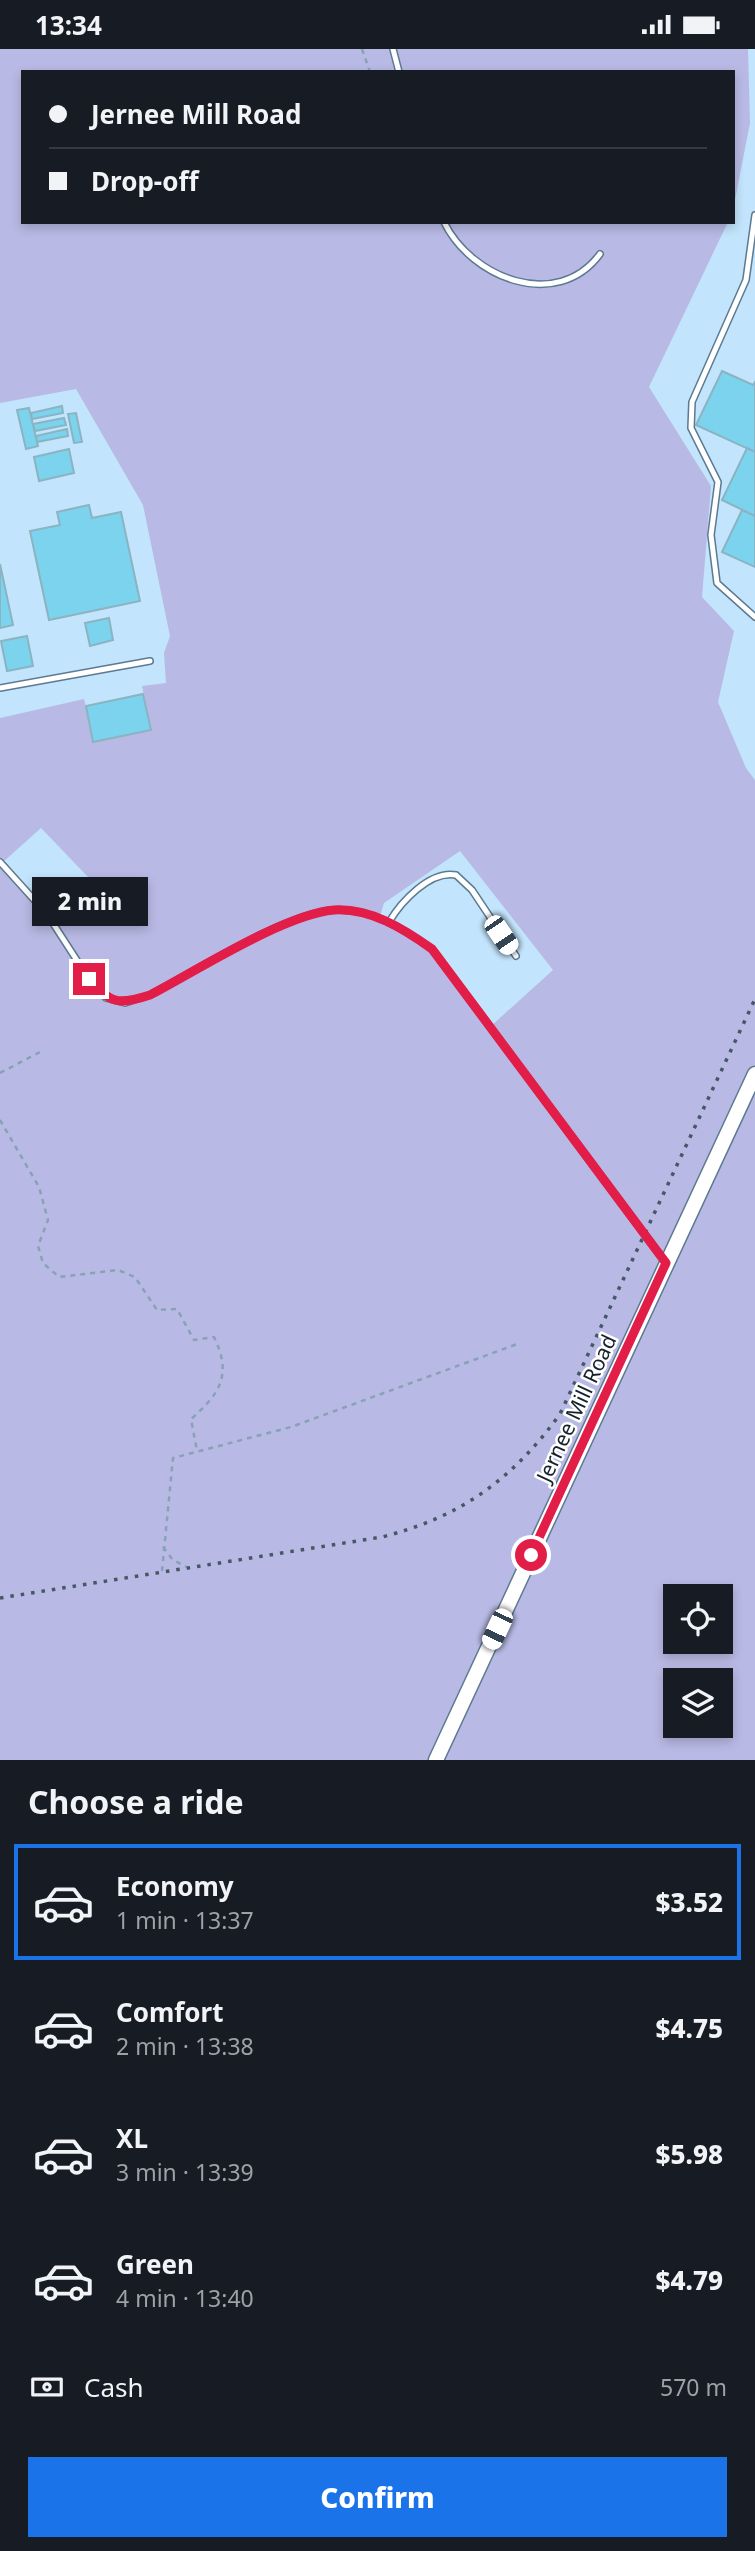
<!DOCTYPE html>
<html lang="en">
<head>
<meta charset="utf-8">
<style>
  :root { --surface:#171b24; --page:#20242c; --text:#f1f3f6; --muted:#9ea1a6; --line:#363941; --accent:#1a73e8 }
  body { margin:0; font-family:"Noto Sans",sans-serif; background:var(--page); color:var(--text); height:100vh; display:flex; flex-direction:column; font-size:26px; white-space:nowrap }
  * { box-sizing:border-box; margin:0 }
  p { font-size:23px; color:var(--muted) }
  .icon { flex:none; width:38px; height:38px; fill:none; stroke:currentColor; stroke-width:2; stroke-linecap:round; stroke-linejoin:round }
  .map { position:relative; height:1711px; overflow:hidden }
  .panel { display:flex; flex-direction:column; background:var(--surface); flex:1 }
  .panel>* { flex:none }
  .banner { position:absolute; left:21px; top:21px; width:714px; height:154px; border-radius:0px; box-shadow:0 4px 10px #0003; display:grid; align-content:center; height:154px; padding:0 28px; background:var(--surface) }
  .fabs { position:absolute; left:663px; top:1535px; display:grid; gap:14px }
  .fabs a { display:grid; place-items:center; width:70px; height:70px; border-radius:0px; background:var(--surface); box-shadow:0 4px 10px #0003; font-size:35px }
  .end { position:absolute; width:32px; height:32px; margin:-16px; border:9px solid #e11d48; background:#fff; box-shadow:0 0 0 4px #fff }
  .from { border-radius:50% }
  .bubble { position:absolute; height:49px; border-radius:0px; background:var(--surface); box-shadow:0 4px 10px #0003; font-size:23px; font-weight:800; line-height:49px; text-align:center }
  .car { position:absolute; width:21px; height:42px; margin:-21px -10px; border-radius:9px; box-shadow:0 0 5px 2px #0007; background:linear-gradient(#fff 24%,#345 0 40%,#fff 0 76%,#345 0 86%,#fff 0) }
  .banner b { display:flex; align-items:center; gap:24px; height:66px; font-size:26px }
  .banner b+b { border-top:2px solid var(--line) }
  .banner i { width:18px; height:18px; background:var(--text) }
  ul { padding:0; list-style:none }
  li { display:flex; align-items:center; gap:21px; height:116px; margin:0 14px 10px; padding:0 14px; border:4px solid transparent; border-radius:0px }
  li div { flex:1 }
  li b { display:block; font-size:26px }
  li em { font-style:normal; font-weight:800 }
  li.on { border-color:var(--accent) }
  li>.icon { width:63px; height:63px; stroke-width:1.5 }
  h2 { padding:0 28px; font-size:32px; line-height:84px }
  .pay { display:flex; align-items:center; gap:18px; height:77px; padding:0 28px; font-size:26px }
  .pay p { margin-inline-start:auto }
  .button { display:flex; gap:14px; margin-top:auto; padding:14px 28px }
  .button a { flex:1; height:80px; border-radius:0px; background:var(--accent); color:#fff; font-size:28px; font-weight:800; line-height:80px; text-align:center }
  .status { display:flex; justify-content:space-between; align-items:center; height:49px; padding:0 35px; background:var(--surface); direction:ltr }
  .status svg { height:19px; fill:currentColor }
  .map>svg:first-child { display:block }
  .green { fill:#b8bae5; fill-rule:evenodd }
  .building { fill:#7cd3ed; stroke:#8ab4c1; stroke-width:2 }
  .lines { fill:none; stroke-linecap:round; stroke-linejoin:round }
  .service-casing { stroke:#5c7a90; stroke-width:8 }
  .tertiary-casing { stroke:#5c7a90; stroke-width:17 }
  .path { stroke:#88a2b5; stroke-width:2.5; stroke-dasharray:5 5; stroke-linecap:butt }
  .service { stroke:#fff; stroke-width:5 }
  .tertiary { stroke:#fff; stroke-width:14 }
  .rail { stroke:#455864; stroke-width:3.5; stroke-dasharray:3.5 7; stroke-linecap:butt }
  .route { stroke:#e11d48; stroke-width:9 }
  .labels { text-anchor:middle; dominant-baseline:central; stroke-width:5; stroke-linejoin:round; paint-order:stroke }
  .street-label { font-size:21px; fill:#15222a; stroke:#fff }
</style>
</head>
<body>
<div class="status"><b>13:34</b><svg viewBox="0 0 49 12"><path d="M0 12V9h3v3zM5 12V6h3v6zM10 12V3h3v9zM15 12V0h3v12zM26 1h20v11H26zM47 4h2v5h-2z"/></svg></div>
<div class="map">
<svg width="755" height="1711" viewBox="0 0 755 1711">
  <rect width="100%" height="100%" fill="#c2e4fc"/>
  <path class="green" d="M0,0H748L750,74L733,161V23H23V173H728L649,338L711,437L702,548L734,582L718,653L746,719L755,731V1711H0V669L84,650L94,693L151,680L142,637L166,634L164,604L170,587L143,456L76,340L0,354ZM41,779L89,829L48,865L2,814ZM460,802L553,921L491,977L432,900L379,870L384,854ZM676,1547H721V1592H676ZM676,1631H721V1676H676Z"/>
  <g class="building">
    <polygon points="722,322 753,336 755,333 755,403 696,376"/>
    <polygon points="62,357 63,364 32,370 31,364"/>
    <polygon points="29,359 38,397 26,400 17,361"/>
    <polygon points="76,364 82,393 74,394 68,365"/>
    <polygon points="64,369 66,376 35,382 33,375"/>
    <polygon points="67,380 68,387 37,393 36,387"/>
    <polygon points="747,399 755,403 755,467 722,451"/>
    <polygon points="69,400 74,424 39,432 34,408"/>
    <polygon points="89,456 92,469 121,463 140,552 49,571 30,482 60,476 57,463"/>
    <polygon points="742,461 755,467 755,518 722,503"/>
    <polygon points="0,515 13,576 0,579"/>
    <polygon points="109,569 113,591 90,597 85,574"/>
    <polygon points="27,587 33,617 7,622 1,592"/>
    <polygon points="143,645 151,681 93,693 86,657"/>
  </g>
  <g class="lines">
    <g class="service-casing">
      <g id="service">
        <polyline points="393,0 399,23"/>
        <polyline points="755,166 746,231 692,353 691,379 718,433 711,486 717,534 755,568"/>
        <path d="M444,173C471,229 557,263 600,205"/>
        <polyline points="0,639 150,612"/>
        <path d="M0,813L47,865L89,930L106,949L125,954L150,946C196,922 285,864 334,861C371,859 404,880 432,900L665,1213"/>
        <path d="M389,873C401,853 430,821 456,826L472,841L516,907"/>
      </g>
    </g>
    <g class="tertiary-casing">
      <polyline id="tertiary" points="436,1711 755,1025"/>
    </g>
    <g class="path">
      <polyline points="362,0 370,23"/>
      <polyline points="0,1024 40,1003"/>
      <path d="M0,1071L39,1138L48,1171L38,1197L43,1214L59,1228L118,1221L135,1228L157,1261L177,1260L194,1291L214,1288C232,1325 221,1344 191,1370L197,1402"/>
      <polyline points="163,1498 173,1511 187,1518"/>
      <polyline points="162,1522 173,1409 291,1378 520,1294"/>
    </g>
    <use href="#service" class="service"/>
    <use href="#tertiary" class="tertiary"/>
    <path class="rail" d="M0,1549L382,1488C461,1468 513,1430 560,1365L755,950"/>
  </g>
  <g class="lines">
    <path class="route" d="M89,930C111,955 118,956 150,946C196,922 285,865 334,861C371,859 404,880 432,900L666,1214L531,1506"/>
  </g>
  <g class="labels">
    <g class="street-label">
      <text transform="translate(576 1359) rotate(-65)">Jernee Mill Road</text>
    </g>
  </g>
</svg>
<div class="fabs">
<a><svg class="icon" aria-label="locate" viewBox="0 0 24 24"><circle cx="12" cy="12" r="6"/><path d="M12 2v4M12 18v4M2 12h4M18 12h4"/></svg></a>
<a><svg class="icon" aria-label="layers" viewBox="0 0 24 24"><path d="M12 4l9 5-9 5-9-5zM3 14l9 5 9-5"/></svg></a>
</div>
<i class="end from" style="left:531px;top:1506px"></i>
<i class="end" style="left:89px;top:930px"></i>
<div class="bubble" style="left:32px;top:828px;width:116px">2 min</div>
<i class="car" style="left:501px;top:886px;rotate:146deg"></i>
<i class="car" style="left:497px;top:1580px;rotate:205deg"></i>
<div class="banner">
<b><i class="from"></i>Jernee Mill Road</b>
<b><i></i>Drop-off</b>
</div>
</div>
<section class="panel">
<h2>Choose a ride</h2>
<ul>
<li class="on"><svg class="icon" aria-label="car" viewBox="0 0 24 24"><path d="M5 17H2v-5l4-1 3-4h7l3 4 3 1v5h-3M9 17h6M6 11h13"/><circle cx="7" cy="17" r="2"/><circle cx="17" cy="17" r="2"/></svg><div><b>Economy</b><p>1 min · 13:37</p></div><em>$3.52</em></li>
<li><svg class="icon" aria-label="car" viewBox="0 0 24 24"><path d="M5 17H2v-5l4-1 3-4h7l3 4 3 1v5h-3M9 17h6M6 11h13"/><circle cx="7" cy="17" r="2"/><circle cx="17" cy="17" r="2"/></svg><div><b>Comfort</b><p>2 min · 13:38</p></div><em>$4.75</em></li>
<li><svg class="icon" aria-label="car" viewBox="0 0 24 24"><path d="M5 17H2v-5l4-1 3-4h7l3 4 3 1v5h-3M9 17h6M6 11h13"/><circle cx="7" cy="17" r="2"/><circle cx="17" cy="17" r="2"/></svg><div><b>XL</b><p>3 min · 13:39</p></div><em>$5.98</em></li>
<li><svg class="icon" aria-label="car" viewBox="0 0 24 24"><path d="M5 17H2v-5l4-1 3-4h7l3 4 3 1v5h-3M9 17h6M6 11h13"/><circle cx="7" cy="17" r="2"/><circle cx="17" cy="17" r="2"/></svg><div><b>Green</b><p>4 min · 13:40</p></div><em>$4.79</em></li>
</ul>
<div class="pay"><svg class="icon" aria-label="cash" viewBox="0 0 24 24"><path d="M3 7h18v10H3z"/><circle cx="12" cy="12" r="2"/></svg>Cash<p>570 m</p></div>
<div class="button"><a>Confirm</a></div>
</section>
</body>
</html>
